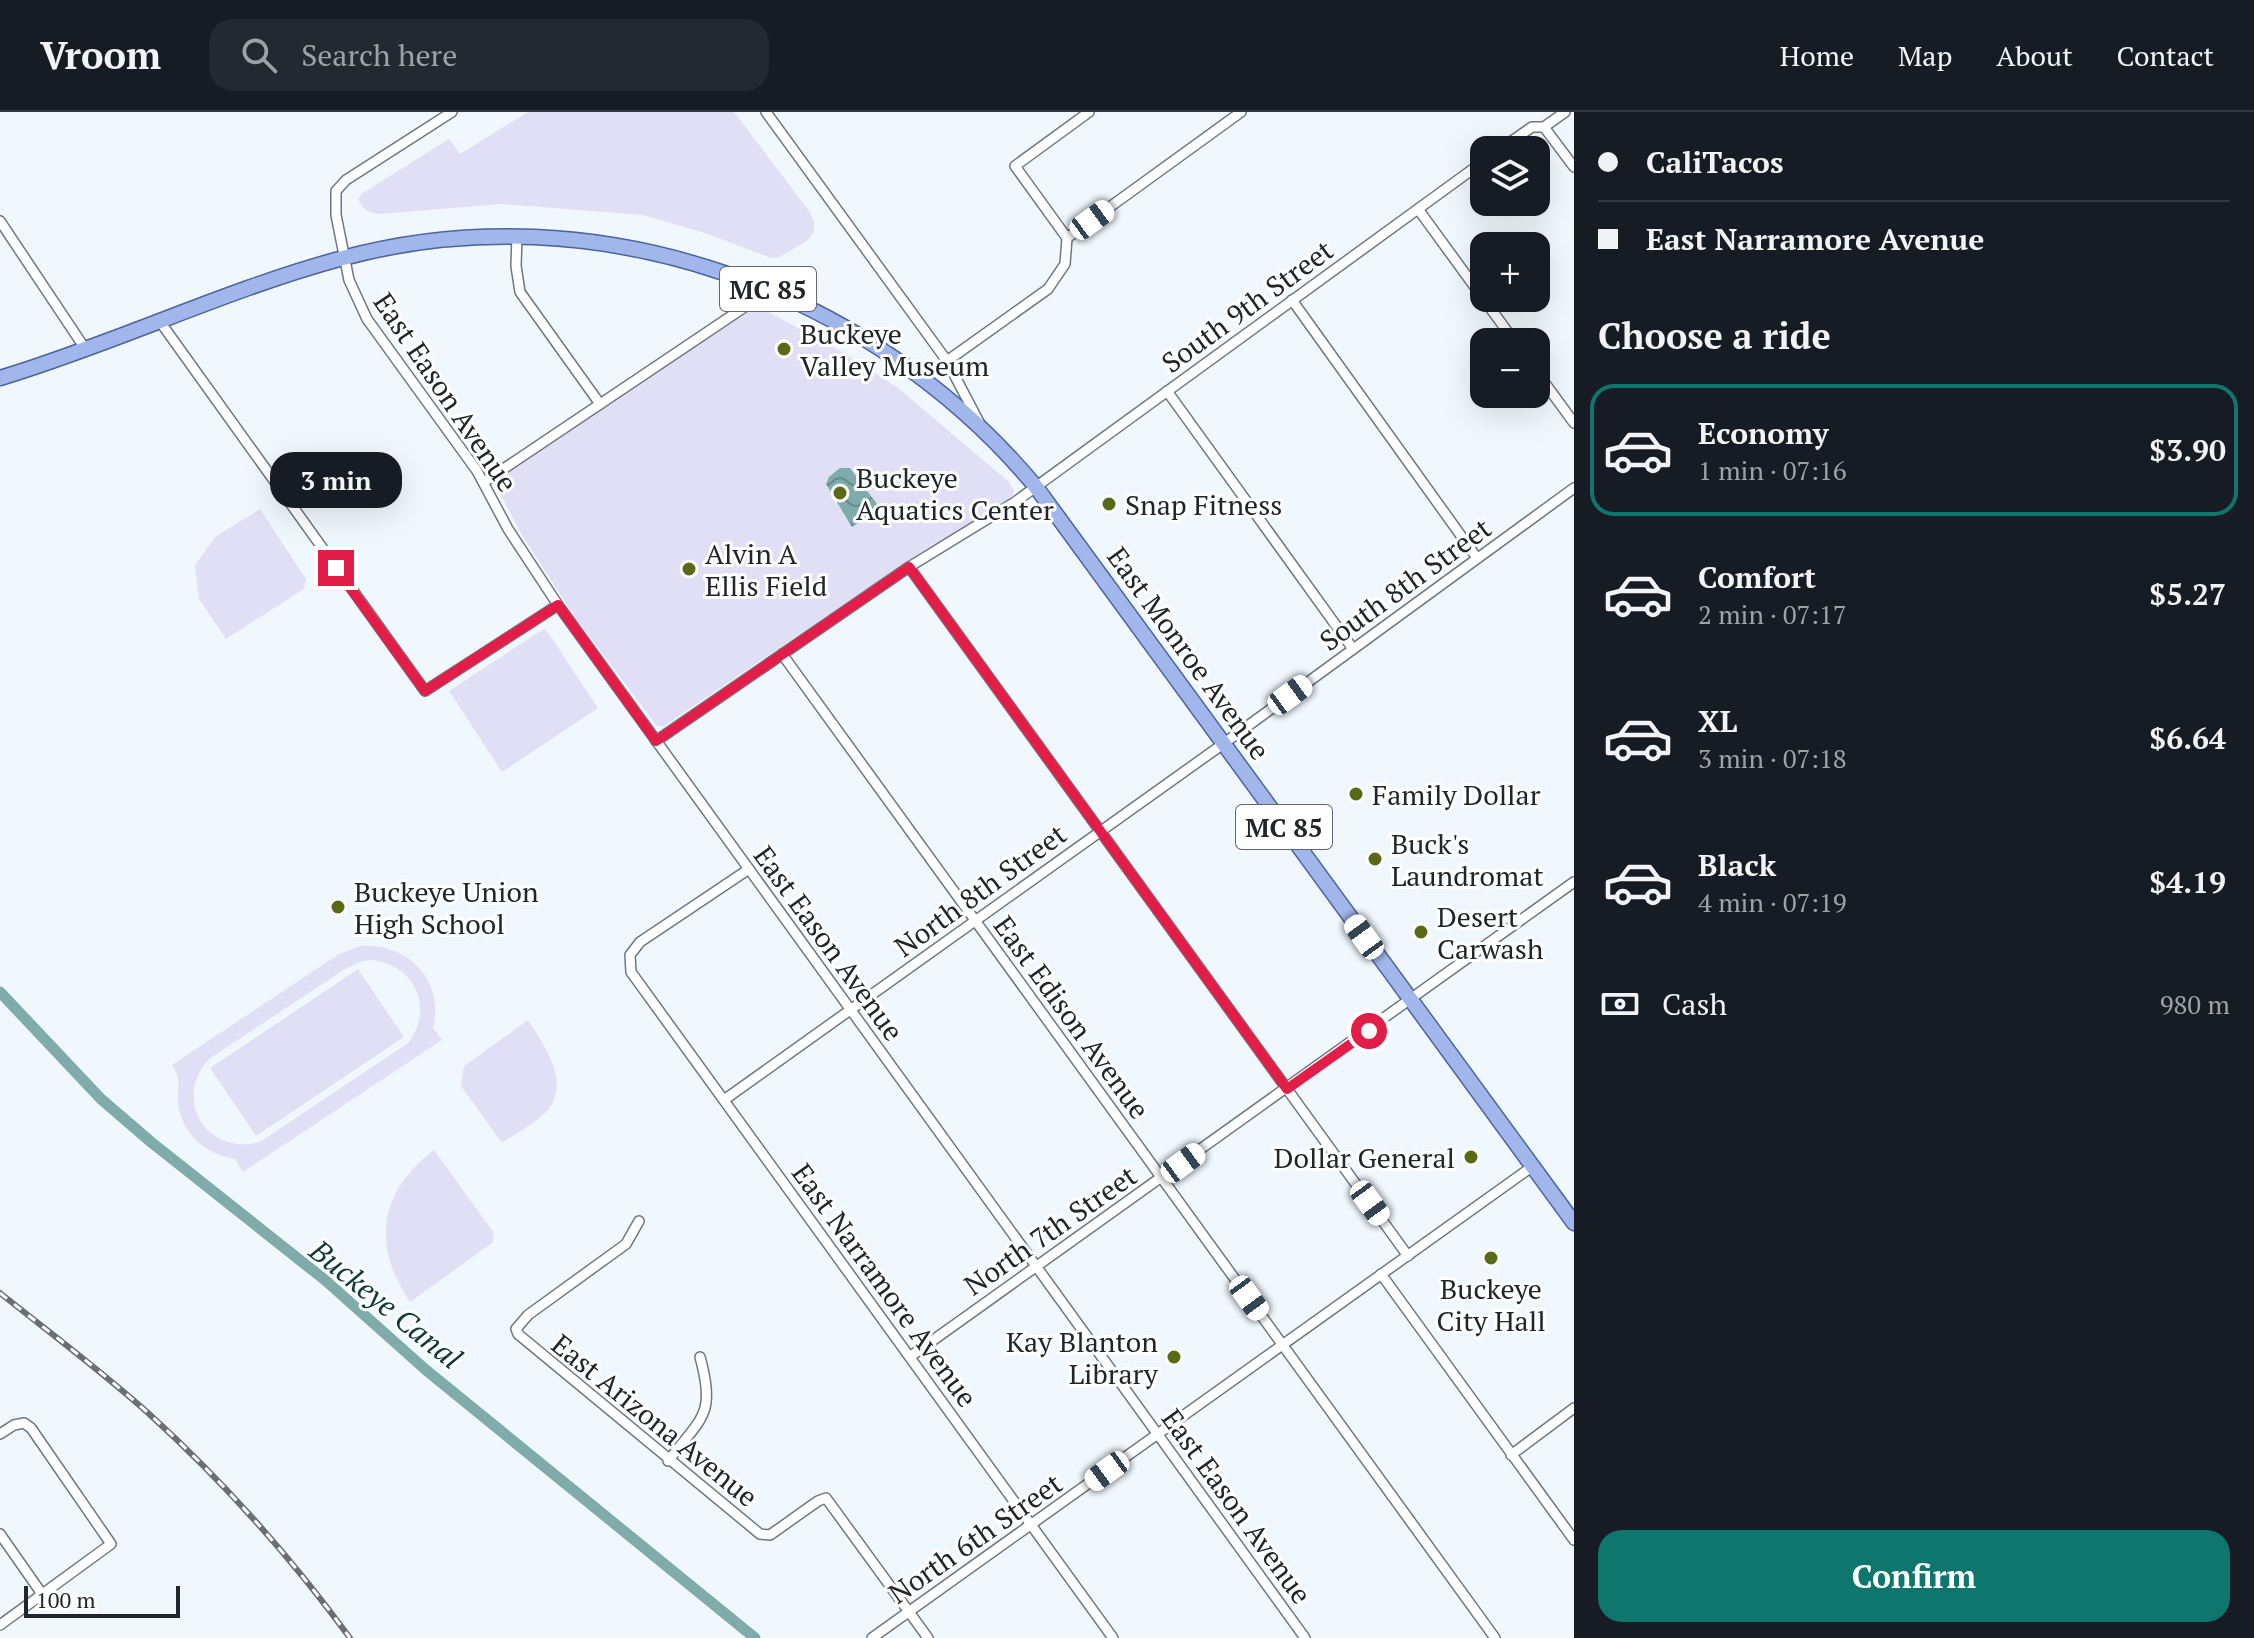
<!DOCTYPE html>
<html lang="en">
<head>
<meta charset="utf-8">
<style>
  :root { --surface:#171b24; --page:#242831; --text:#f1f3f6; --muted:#9ea1a6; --line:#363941; --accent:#0f766e }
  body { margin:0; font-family:"PT Serif",serif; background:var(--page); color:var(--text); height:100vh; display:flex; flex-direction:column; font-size:30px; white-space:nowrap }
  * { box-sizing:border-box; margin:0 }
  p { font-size:26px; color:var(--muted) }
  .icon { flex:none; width:44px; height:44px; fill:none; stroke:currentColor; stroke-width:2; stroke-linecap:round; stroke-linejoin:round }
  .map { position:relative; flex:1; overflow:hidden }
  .panel { display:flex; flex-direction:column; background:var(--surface); width:680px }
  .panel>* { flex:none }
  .banner { display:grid; align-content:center; height:176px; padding:0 24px; background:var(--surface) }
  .fabs { position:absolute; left:1470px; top:24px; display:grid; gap:16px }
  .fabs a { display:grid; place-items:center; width:80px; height:80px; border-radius:16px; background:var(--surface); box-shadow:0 8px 32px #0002; font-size:40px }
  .scale { position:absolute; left:24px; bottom:20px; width:156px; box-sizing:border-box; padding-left:8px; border:4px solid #21262a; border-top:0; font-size:22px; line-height:28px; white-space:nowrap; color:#21262a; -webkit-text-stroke:6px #fff; paint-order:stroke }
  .end { position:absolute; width:36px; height:36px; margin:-18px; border:10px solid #e11d48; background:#fff; box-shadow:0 0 0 4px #fff }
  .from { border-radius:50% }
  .bubble { position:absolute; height:56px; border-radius:24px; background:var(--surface); box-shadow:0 8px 32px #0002; font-size:26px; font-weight:600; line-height:56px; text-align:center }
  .car { position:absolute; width:24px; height:48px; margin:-24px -12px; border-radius:10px; box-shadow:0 0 6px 2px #0007; background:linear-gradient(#fff 24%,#345 0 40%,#fff 0 76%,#345 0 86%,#fff 0) }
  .banner b { display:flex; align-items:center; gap:28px; height:76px; font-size:30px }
  .banner b+b { border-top:2px solid var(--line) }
  .banner i { width:20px; height:20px; background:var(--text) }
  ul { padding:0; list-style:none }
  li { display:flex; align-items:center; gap:24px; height:132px; margin:0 16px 12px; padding:0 8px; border:4px solid transparent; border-radius:24px }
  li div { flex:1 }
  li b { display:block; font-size:30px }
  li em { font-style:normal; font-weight:600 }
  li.on { border-color:var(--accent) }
  li>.icon { width:72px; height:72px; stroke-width:1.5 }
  h2 { padding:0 24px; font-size:36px; line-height:96px }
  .pay { display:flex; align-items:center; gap:20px; height:88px; padding:0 24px; font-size:30px }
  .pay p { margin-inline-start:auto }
  .button { display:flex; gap:16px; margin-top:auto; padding:16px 24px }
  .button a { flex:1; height:92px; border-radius:24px; background:var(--accent); color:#fff; font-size:32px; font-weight:600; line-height:92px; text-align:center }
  header { display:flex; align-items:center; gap:48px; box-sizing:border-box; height:112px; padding:0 40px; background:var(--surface); border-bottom:2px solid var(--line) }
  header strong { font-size:38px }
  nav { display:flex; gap:44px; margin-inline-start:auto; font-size:28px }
  .search { width:560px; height:72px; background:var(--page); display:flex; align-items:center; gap:20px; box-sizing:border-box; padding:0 28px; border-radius:24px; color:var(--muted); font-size:30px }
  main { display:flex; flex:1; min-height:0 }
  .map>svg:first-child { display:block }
  .green { fill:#e1dff5; fill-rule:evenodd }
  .water { fill:url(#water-waves) }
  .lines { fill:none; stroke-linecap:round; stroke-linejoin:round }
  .canal { stroke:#7fabaa; stroke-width:11 }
  .minor-casing { stroke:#6d7881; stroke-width:12 }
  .primary-casing { stroke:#4b649e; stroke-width:17 }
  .minor { stroke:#fff; stroke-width:9 }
  .primary { stroke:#a1b6ea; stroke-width:14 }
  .rail-casing { stroke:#696f74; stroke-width:6 }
  .rail { stroke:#fff; stroke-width:3; stroke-dasharray:9; stroke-linecap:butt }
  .route { stroke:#e11d48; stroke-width:10 }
  .poi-dot { fill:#596a16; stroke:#fff; stroke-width:3 }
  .labels { text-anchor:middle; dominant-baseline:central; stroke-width:6; stroke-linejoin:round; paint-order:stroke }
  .shield { fill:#fff; stroke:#64676a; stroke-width:2 }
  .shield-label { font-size:26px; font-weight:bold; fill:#21262a }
  .street-label { font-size:28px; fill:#21262a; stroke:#fff }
  .poi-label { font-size:28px; fill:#21262a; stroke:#fff; text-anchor:start }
  .water-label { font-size:30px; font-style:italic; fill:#0f3b3a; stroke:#fff }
</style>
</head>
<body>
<header>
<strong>Vroom</strong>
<div class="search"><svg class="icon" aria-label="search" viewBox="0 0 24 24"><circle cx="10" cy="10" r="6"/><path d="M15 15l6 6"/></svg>Search here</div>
<nav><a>Home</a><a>Map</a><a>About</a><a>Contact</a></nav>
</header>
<main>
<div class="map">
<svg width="1574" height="1526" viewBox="0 0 1574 1526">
  <defs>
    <pattern id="water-waves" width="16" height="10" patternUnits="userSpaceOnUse" patternTransform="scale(2)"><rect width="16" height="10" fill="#7fabaa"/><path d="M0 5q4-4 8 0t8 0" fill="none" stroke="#688b8b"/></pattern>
  </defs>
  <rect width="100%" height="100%" fill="#f0f8fe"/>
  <g class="green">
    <path d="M528,0H734L809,99L814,110V120L808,128L778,146H771L705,121L643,103L501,92L380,102C369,101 363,98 358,87L363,81L449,27L460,42Z"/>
    <polygon points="758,194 842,240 898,276 1009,370 1014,379 1013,383 967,415 927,436 664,614 657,614 574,504 522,423 493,368"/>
    <polygon points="260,397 306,467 304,477 226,527 199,487 195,453 215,425"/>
    <polygon points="545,516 598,596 502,660 449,579"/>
    <path d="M360,834C407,830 445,868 433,916L442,928L243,1060L235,1047C205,1043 180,1020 178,989C177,972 182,968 172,953L339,842ZM371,848C415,852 435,897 408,931L260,1030C207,1044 172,988 209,947L345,857L359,850Z"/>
    <polygon points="358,857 404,925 256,1024 210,956"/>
    <path d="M528,908C543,932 568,964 551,994C543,1007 515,1022 502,1031L461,974L464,954Z"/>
    <path d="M434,1038L494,1121L492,1131L410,1190C371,1132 379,1080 434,1038Z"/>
  </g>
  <polygon class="water" points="840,356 850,356 880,396 852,415 826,372 829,365"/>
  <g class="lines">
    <polyline class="canal" points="0,880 101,987 151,1030 325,1168 426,1258 755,1526"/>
    <g class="minor-casing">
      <g id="minor">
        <polyline points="452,0 346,68 336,79 336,103 349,168 367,207 477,359 508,417 558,493 1305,1526"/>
        <polyline points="766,0 947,249 979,310"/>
        <polyline points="1544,15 1574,55"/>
        <polyline points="1499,38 1532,15 1544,15 1565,0"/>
        <polyline points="1418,97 1515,230"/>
        <polyline points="0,109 86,238"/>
        <polyline points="517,124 516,154 520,180 600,292"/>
        <polyline points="1067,126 1241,0"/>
        <polyline points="1292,188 1477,446"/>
        <polyline points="161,211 425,579 558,493"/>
        <polyline points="947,249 1048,177 1065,152 1067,126 1015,54 1089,0"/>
        <polyline points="1536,259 1574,311"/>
        <polyline points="1167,279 1353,537"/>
        <polyline points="484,370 770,178"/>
        <polyline points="909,455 1408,1144"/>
        <polyline points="782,542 1495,1526"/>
        <polyline points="656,629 909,455 1015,390 1484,49"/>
        <polyline points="749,757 640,830 630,843 631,860 1113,1526"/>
        <polyline points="724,988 1223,632 1574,376"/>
        <polyline points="639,1109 626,1132 528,1203 516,1217 518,1222 760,1422 770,1423 818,1389 826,1386 928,1526"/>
        <polyline points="1381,1162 1574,1428"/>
        <polyline points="911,1244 1574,770"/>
        <polyline points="0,1322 14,1313 24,1311 31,1316 111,1432 0,1513"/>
        <polyline points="1511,1343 1574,1296"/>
        <path d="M668,1349C702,1305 716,1303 700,1245"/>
        <polyline points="0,1422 42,1482"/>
        <polyline points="872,1526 1533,1054"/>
      </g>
    </g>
    <g class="primary-casing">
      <path id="primary" d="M0,266C116,231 227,177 343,146C595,78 871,176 1036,375L1574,1111"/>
    </g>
    <use href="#minor" class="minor"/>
    <use href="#primary" class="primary"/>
    <g class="rail-casing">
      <path id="rail" d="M0,1181C49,1220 100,1258 147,1300C222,1368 290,1444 350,1526"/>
    </g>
    <use href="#rail" class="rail"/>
  </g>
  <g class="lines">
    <polyline class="route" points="336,456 425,579 558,493 656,629 909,455 1287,977 1369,919"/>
  </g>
  <g class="poi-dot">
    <circle cx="784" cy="237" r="8"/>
    <circle cx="840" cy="381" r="8"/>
    <circle cx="1109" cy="392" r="8"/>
    <circle cx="689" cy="457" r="8"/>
    <circle cx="1356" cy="682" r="8"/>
    <circle cx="1375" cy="747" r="8"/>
    <circle cx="338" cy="795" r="8"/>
    <circle cx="1421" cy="820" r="8"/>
    <circle cx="1471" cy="1045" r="8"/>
    <circle cx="1491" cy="1146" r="8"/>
    <circle cx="1174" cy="1245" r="8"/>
  </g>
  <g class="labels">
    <g class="shield">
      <rect x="720" y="155" width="96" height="44" rx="6"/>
      <rect x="1236" y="693" width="96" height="44" rx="6"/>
    </g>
    <g class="shield-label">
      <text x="768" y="177">MC 85</text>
      <text x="1284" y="715">MC 85</text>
    </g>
    <g class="street-label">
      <text transform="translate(1247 194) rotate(-36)">South 9th Street</text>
      <text transform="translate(446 280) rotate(56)">East Eason Avenue</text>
      <text transform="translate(1405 472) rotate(-36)">South 8th Street</text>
      <text transform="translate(1189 541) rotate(54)">East Monroe Avenue</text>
      <text transform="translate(980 778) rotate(-36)">North 8th Street</text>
      <text transform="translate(829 831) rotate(54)">East Eason Avenue</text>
      <text transform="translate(1072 905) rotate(54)">East Edison Avenue</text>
      <text transform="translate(1050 1118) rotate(-35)">North 7th Street</text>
      <text transform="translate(885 1173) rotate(54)">East Narramore Avenue</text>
      <text transform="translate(655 1308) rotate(39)">East Arizona Avenue</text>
      <text transform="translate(1237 1394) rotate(54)">East Eason Avenue</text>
      <text transform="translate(975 1426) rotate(-35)">North 6th Street</text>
    </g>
    <g class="poi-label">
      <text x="800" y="221">Buckeye<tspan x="800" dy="32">Valley Museum</tspan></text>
      <text x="856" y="365">Buckeye<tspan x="856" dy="32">Aquatics Center</tspan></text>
      <text x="1125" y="392">Snap Fitness</text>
      <text x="705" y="441">Alvin A<tspan x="705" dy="32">Ellis Field</tspan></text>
      <text x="1372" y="682">Family Dollar</text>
      <text x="1391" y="731">Buck's<tspan x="1391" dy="32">Laundromat</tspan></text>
      <text x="354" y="779">Buckeye Union<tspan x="354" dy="32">High School</tspan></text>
      <text x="1437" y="804">Desert<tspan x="1437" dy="32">Carwash</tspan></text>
      <text x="1455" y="1045" text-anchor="end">Dollar General</text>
      <text x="1491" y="1176" text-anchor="middle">Buckeye<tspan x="1491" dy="32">City Hall</tspan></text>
      <text x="1158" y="1229" text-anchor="end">Kay Blanton<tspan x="1158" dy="32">Library</tspan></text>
    </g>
    <g class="water-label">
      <text transform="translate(386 1192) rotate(39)">Buckeye Canal</text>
    </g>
  </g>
</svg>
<div class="fabs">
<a><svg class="icon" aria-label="layers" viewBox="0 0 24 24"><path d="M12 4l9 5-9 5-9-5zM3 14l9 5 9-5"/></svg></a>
<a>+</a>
<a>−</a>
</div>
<div class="scale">100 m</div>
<i class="end from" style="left:1369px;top:919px"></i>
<i class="end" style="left:336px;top:456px"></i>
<div class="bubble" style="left:270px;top:340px;width:132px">3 min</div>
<i class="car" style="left:1092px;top:108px;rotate:54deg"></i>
<i class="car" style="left:1290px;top:583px;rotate:54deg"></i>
<i class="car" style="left:1364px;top:825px;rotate:324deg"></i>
<i class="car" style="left:1183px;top:1051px;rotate:54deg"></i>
<i class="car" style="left:1370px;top:1091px;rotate:144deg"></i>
<i class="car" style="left:1249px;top:1186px;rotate:144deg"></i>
<i class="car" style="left:1107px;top:1359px;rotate:234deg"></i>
</div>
<section class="panel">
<div class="banner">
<b><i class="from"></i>CaliTacos</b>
<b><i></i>East Narramore Avenue</b>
</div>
<h2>Choose a ride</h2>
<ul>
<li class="on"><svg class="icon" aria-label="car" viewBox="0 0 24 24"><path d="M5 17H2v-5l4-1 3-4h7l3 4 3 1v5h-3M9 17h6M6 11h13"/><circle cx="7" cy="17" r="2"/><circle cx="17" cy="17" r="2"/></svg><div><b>Economy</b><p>1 min · 07:16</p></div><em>$3.90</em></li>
<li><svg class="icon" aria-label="car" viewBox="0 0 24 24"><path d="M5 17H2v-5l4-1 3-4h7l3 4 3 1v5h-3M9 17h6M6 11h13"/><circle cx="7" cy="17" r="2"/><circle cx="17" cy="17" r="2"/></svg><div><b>Comfort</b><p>2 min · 07:17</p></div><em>$5.27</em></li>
<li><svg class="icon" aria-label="car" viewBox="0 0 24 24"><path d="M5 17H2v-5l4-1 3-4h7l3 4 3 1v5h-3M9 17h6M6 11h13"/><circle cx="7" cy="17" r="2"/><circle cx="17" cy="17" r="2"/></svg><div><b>XL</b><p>3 min · 07:18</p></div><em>$6.64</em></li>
<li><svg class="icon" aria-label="car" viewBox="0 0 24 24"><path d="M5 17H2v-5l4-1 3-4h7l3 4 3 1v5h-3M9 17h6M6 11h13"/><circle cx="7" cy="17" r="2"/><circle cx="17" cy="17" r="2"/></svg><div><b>Black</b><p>4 min · 07:19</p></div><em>$4.19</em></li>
</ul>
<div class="pay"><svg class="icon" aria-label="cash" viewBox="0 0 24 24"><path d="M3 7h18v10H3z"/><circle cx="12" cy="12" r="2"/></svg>Cash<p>980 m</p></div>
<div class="button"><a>Confirm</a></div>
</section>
</main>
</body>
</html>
